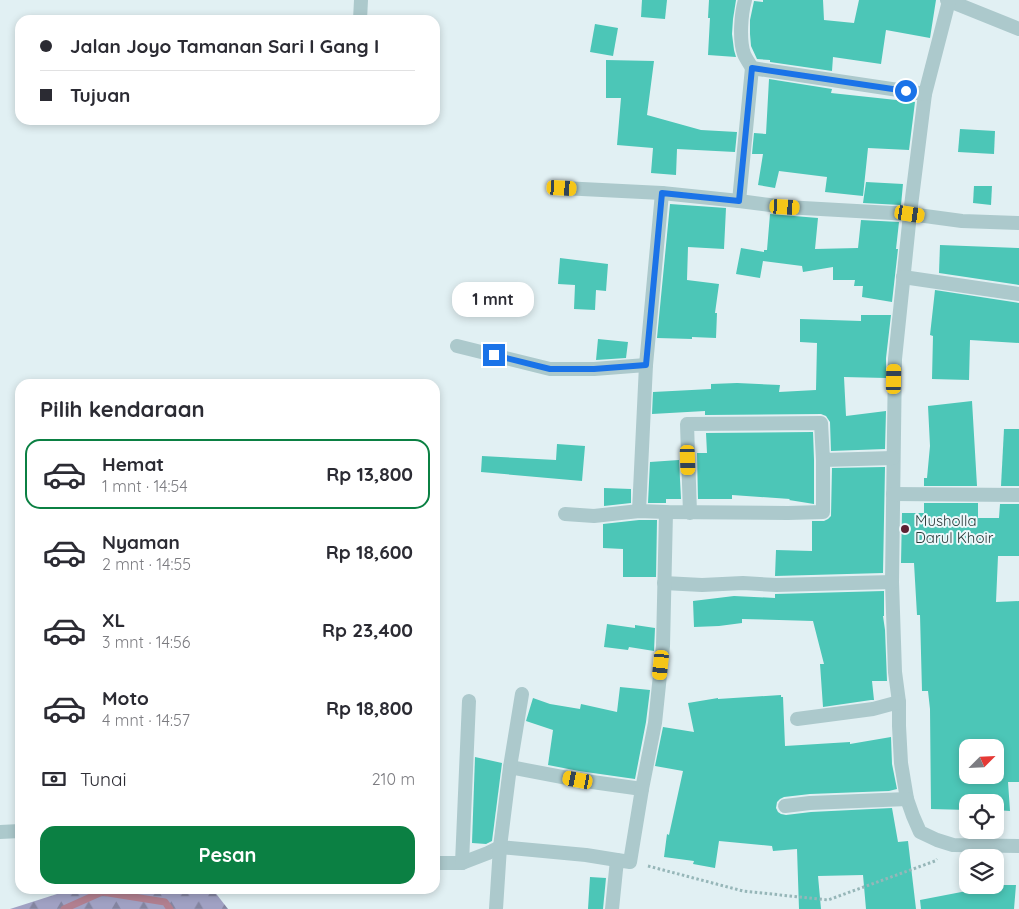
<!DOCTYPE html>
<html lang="id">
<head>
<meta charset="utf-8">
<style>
  :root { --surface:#fff; --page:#f2f2f3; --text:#2b2b33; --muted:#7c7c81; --line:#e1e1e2; --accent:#0b8043 }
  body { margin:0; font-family:Quicksand,sans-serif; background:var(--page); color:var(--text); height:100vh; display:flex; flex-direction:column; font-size:19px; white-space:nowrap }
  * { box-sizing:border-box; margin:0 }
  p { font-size:16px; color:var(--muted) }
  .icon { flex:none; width:28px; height:28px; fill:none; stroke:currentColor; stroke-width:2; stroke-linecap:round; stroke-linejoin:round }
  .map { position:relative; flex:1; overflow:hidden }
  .side { position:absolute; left:15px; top:379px; width:425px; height:515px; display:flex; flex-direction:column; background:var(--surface); border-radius:15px; box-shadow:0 2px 8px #0003 }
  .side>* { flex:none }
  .banner { position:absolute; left:15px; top:15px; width:425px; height:110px; border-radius:15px; box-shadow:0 2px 8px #0003; display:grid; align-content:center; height:110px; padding:0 25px; background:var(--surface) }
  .needle { width:32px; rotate:66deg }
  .fabs { position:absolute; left:959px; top:739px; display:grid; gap:10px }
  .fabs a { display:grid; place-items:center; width:45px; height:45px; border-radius:10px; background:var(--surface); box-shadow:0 2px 8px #0003; font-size:25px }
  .end { position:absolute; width:22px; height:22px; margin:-11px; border:6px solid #1a73e8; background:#fff; box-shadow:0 0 0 2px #fff }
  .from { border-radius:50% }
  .bubble { position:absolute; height:35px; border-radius:15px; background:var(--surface); box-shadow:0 2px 8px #0003; font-size:16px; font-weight:700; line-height:35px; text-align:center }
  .car { position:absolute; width:15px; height:30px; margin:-15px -8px; border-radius:6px; box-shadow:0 0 4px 1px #0007; background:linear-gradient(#f5c518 24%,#345 0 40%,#f5c518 0 76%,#345 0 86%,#f5c518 0) }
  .banner b { display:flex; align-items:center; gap:18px; height:48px; font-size:19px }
  .banner b+b { border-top:1px solid var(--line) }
  .banner i { width:12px; height:12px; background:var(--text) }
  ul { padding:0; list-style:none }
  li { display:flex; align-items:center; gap:15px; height:70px; margin:0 10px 8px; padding:0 15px; border:2px solid transparent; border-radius:15px }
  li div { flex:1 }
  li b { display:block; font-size:19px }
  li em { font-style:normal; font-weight:700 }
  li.on { border-color:var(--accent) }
  li>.icon { width:45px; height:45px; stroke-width:1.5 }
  h2 { padding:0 25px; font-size:22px; line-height:60px }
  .pay { display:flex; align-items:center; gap:12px; height:55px; padding:0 25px; font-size:19px }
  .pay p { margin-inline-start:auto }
  .cta { display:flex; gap:10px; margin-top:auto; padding:10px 25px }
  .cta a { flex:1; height:58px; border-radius:15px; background:var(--accent); color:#fff; font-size:20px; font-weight:700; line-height:58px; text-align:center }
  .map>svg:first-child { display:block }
  .forest { fill:url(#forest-firs) }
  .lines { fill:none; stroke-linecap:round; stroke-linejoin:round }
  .stream { stroke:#b17f8f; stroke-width:7 }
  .building { fill:#4cc6b7; fill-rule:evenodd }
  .path { stroke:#96b6b8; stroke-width:3; stroke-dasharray:2.5 2.5; stroke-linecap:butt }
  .minor { stroke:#acc9cc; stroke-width:14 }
  .route { stroke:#1a73e8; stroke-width:6 }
  .poi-dot { fill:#5c2032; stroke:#edf8fb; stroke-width:2 }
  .labels { text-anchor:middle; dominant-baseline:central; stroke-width:4; stroke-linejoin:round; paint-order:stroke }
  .poi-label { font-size:15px; fill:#2b3a39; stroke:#edf8fb; text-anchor:start }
</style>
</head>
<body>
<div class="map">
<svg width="1019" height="909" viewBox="0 0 1019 909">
  <defs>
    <pattern id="forest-firs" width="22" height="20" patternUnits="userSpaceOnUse" patternTransform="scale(1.25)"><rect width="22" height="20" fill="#a0a1c3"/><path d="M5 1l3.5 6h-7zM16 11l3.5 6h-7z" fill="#83849f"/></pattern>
  </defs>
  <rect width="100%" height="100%" fill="#e1f0f3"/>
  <polygon class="forest" points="80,889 205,889 214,891 228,909 10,909 57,894"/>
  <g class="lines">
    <polyline class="stream" points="64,909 102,892 165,902 170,909"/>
  </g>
  <g class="building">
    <polygon points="642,0 667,0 665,19 641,17"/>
    <polygon points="709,0 736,0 733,19 732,34 734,50 736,57 708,55 710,18 708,18"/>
    <polygon points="763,0 823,0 824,20 854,23 859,0 936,0 930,38 886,30 881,64 833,57 832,71 770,62 770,60 757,59 751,46 750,34 750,20 754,1 763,2"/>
    <polygon points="595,24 618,28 613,56 590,52"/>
    <polygon points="606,60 654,61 647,115 701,130 737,132 735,152 677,149 676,175 651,173 653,148 617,145 621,98 606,98"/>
    <polygon points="769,79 832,89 831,93 915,102 909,150 868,148 863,196 825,192 827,177 779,171 775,188 758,185 763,154 752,154 754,133 766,134"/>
    <polygon points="960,129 995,131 994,154 958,152"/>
    <polygon points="866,182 903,184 901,205 863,203"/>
    <polygon points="974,186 992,186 991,205 973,203"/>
    <polygon points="670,204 726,208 724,249 688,247 687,280 719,284 715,313 717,313 716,338 692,337 692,339 657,338"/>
    <polygon points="770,214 818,218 815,249 858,248 861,220 899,222 896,249 898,249 892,302 862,297 863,286 854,286 855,280 833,280 833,267 803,272 802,266 763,261 760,278 736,274 741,248 764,252 764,250 767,250"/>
    <polygon points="940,245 1019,248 1019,285 939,273"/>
    <polygon points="560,258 608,264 606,291 596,290 595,310 574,309 575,285 558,284"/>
    <polygon points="935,290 1019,303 1019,343 970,340 969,380 932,379 933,336 930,335"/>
    <polygon points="861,315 891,315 886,358 886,378 844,377 846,416 886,411 885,449 831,451 830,422 826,416 821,414 705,415 705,411 652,414 653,392 711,389 711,384 737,383 780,385 779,392 816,390 817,343 800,342 800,319 861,321"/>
    <polygon points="598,339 628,342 626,358 596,360"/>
    <polygon points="972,401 977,486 924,486 924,478 927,478 930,446 928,406"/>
    <polygon points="1004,429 1019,429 1019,486 1001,486"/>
    <polygon points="813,432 814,460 814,504 789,500 790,499 732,495 732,499 698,499 697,453 707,453 706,433"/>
    <polygon points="557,444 585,446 582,481 481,472 482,456 556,460"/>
    <polygon points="679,460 681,499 666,499 666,503 648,503 650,462"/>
    <polygon points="885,467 883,573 775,576 776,550 812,551 812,521 824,521 828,519 831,516 832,468"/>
    <polygon points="604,488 631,489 631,503 604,506"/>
    <path d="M924,503H978V518H999L1000,504H1019V556H998L996,602L1019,601V782H1008L1010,811L995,810V802H968V810L931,809L930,709L928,691H922L920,615H917L914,563H901L902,513H924ZM968,748H995V775H968Z"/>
    <polygon points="639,520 657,520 656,577 623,577 623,549 603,548 603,524"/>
    <polygon points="884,591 884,616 883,616 885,630 887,681 872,681 874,700 871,700 823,707 820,664 824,664 813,621 742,619 742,623 719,626 694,627 693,601 734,596 775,598 775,594"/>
    <polygon points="607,624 635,628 635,625 655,628 654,651 629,647 628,650 604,647"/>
    <polygon points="620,687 650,690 646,722 635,779 579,771 548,765 553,730 526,721 533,698 550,704 580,709 581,704 617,712"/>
    <polygon points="781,695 781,697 783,697 785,746 850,742 850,744 891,737 892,764 897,789 889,791 810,794 784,797 780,799 777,802 776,808 778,812 781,814 786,815 811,812 892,808 898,842 908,841 916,909 866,909 863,875 818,876 821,909 799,909 797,849 773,851 772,846 719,841 715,868 693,864 694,861 664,857 667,834 669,835 683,771 655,766 663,727 694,732 688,703 718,698 718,699"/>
    <polygon points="475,757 502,763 492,841 486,844 472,843"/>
    <polygon points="590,877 606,878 603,909 588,909"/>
    <polygon points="977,885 1016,885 1014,909 921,909 920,900 977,889"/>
  </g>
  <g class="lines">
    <polyline class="path" points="648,866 743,891 828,900 935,861 937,859"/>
    <g class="minor">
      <path d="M745,0C741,14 739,40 744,54C746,59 750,64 752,68"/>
      <polyline points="947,0 1019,29"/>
      <polyline points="949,1 925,94 910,214 895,359 892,582 895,672 899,702 899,726 901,763 907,799 913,816 920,832 937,840 953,845 1019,846"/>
      <polyline points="360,20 361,0"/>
      <polyline points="752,68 925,94"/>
      <polyline points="562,188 662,193 739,201 785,207 910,214 962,221 1019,223"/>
      <polyline points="739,201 752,68"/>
      <polyline points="903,277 1019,294"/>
      <polyline points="457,346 550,369 594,369 646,365"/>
      <polyline points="893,494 1019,495"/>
      <polyline points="639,511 646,365 662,193"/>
      <polyline points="690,513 687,424 821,423 823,460 893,458"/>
      <polyline points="565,514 594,516 639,511 666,512 788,513 823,512 823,460"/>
      <polyline points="664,583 702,585 743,583 776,585 892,582"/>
      <polyline points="797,719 873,709 899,702"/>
      <polyline points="510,767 578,780 642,789"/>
      <polyline points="785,806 810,803 907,799"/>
      <polyline points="0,832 20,831"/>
      <polyline points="435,863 462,863 488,853 500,847 586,855 617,860"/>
      <polyline points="462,863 469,701"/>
      <polyline points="496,909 500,847 510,767 522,694"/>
      <polyline points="612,909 617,860 630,862 642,789 655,723 663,646 666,512"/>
    </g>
  </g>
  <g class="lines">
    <polyline class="route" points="494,355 550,369 594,369 646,365 662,193 739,201 752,68 906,91"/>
  </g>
  <circle class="poi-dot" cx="905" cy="529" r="5"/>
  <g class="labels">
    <g class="poi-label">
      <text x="915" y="520">Musholla<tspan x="915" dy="17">Darul Khoir</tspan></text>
    </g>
  </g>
</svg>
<div class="fabs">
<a><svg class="needle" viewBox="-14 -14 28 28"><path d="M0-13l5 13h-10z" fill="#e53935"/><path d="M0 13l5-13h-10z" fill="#7c7c81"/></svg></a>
<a><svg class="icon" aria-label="locate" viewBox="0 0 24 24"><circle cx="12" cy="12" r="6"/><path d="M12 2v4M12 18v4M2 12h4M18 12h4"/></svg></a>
<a><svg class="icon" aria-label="layers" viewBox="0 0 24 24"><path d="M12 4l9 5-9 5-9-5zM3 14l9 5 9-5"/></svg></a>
</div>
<i class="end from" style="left:906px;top:91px"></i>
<i class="end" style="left:494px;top:355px"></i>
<div class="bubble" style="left:452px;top:282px;width:82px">1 mnt</div>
<i class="car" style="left:562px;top:188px;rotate:93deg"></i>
<i class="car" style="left:785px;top:207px;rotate:93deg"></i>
<i class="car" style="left:910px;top:214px;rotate:99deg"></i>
<i class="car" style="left:894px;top:379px;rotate:1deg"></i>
<i class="car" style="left:688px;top:460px;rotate:178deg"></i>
<i class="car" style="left:661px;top:665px;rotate:186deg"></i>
<i class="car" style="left:578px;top:780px;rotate:281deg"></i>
<div class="banner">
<b><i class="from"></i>Jalan Joyo Tamanan Sari I Gang I</b>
<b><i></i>Tujuan</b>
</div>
<section class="side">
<h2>Pilih kendaraan</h2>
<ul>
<li class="on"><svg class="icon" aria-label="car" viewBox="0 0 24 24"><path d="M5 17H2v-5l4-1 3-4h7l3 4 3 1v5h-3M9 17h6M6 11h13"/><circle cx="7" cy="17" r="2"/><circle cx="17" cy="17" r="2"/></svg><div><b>Hemat</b><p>1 mnt · 14:54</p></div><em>Rp 13,800</em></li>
<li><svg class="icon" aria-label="car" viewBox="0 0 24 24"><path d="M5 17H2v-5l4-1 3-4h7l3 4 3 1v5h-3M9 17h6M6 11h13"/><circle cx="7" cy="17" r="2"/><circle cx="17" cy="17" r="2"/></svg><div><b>Nyaman</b><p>2 mnt · 14:55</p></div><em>Rp 18,600</em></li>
<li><svg class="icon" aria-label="car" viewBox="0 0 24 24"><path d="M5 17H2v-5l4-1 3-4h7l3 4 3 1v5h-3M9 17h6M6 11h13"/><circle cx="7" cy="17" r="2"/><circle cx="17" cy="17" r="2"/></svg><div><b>XL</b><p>3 mnt · 14:56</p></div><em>Rp 23,400</em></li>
<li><svg class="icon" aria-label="car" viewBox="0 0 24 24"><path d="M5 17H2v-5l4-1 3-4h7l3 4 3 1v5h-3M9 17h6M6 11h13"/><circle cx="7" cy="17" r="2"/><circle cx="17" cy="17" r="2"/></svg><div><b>Moto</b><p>4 mnt · 14:57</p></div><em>Rp 18,800</em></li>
</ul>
<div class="pay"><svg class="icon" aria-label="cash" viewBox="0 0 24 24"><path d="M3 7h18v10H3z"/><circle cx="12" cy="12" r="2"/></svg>Tunai<p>210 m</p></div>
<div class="cta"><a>Pesan</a></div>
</section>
</div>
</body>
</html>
